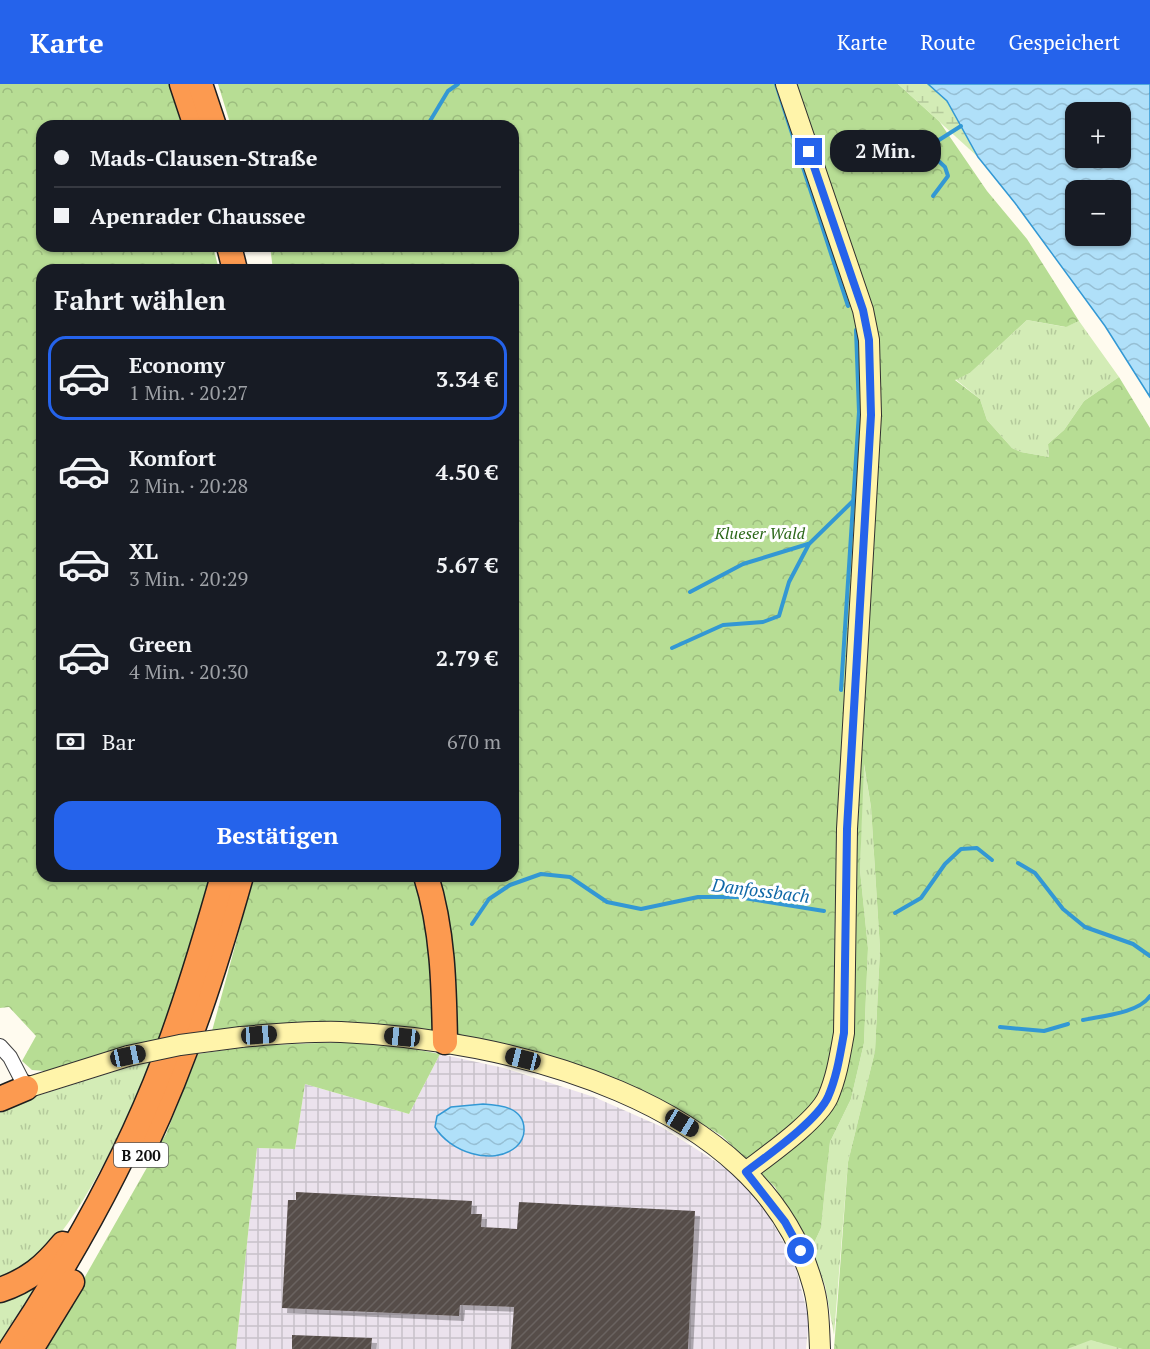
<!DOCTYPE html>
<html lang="de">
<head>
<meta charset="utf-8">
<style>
  :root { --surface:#171b24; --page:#20242c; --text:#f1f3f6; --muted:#9ea1a6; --line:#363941; --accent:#2563eb }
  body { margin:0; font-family:"PT Serif",serif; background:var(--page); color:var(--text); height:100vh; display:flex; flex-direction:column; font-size:22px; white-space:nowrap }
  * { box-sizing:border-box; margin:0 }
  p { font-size:20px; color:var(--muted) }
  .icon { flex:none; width:33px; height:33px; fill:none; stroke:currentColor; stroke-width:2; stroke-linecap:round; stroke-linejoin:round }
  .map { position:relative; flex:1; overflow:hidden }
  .sheet { position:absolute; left:36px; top:180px; width:483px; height:618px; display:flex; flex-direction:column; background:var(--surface); border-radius:18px; box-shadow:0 2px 4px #0004 }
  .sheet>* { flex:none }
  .hud { position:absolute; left:36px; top:36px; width:483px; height:132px; border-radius:18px; box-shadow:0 2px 4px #0004; display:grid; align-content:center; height:132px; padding:0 18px; background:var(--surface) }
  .fabs { position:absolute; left:1065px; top:18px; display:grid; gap:12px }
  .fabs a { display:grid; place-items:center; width:66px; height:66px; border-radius:12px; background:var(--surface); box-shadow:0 2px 4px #0004; font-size:30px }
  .end { position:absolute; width:27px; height:27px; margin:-14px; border:8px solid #2563eb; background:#fff; box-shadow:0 0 0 3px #fff }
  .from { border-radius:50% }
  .bubble { position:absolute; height:42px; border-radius:18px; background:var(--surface); box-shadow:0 2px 4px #0004; font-size:20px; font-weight:700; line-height:42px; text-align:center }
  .car { position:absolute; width:18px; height:36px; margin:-18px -9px; border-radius:8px; box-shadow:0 0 4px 2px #0007; background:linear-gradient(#222 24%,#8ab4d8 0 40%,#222 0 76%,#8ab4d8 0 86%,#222 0) }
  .hud b { display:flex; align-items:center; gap:21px; height:57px; font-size:22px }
  .hud b+b { border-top:2px solid var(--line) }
  .hud i { width:15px; height:15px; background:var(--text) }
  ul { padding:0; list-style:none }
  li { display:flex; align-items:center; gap:18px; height:84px; margin:0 12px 9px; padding:0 6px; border:3px solid transparent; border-radius:18px }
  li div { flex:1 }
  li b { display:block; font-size:22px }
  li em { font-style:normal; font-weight:700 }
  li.current { border-color:var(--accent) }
  li>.icon { width:54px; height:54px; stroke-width:1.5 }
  h2 { padding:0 18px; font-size:27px; line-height:72px }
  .pay { display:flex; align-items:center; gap:15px; height:66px; padding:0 18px; font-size:22px }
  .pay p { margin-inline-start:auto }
  .cta { display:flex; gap:12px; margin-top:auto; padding:12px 18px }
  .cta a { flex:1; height:69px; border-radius:18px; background:var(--accent); color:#fff; font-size:24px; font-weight:700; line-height:69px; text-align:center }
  header { display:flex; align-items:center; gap:36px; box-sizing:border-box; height:84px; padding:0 30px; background:var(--accent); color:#fff }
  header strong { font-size:28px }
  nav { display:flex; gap:33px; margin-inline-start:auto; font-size:21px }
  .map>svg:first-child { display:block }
  .industrial { fill:url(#industrial-grid) }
  .grass { fill:url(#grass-tufts) }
  .forest { fill:url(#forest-crowns) }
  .wetland { fill:url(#wetland-marsh) }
  .water { fill:url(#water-waves); stroke:#3398d4; stroke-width:1.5; fill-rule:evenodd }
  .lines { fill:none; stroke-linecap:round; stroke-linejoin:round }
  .stream { stroke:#3398d4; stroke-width:4 }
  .building { fill:url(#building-hatch); filter:url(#shadow) }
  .street-casing { stroke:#414141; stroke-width:16 }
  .secondary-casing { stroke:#303030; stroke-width:22 }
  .highway-casing { stroke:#1f1f1f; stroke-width:27 }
  .street { stroke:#fff; stroke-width:14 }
  .secondary { stroke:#fff4aa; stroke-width:20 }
  .highway { stroke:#fc9a50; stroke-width:24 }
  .secondary-bridge-casing { stroke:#303030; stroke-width:22; stroke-linecap:butt }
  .secondary-bridge { stroke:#fff4aa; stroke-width:20 }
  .route { stroke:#2563eb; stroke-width:8 }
  .labels { text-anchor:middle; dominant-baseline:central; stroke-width:6; stroke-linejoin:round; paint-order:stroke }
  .shield { fill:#fff; stroke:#565656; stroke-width:1.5 }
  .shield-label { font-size:15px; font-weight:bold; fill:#0e0e0e }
  .park-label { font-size:16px; font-style:italic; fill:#2d691a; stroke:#fff }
  .water-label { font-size:18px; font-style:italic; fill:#1068a7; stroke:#fff }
</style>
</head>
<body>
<header>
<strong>Karte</strong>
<nav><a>Karte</a><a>Route</a><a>Gespeichert</a></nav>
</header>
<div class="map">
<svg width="1150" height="1265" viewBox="0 0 1150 1265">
  <defs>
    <pattern id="industrial-grid" width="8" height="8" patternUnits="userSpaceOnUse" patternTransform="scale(1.5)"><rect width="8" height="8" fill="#ebe2ed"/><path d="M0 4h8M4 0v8" fill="none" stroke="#c8c1ca"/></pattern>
    <pattern id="grass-tufts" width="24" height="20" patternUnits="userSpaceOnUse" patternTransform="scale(1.5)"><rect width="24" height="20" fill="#d3ecb6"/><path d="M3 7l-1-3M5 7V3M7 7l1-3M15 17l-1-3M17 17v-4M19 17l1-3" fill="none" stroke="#b4c99b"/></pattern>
    <pattern id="forest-crowns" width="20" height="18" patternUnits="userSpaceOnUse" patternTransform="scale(1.5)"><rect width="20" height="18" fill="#b7dd94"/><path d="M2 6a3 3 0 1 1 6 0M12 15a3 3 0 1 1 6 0" fill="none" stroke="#9cbc7e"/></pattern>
    <pattern id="wetland-marsh" width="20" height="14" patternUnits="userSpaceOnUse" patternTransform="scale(1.5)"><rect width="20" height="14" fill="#d3ecb6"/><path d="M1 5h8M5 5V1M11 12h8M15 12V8" fill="none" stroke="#b4c99b"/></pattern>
    <pattern id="water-waves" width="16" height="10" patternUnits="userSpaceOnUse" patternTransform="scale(1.5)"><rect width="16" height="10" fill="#b0e0f9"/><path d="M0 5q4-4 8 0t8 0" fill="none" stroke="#96bfd4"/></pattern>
    <pattern id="building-hatch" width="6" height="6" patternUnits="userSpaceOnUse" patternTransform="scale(1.5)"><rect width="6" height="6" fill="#574e4a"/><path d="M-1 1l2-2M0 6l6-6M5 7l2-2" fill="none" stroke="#6a6360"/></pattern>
    <filter id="shadow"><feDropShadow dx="5" dy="5" stdDeviation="0" flood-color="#0004"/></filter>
  </defs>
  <rect width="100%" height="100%" fill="#fffbef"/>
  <polygon class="industrial" points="440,970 504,984 594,1013 660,1042 729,1086 762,1120 794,1177 809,1235 806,1265 236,1265 257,1064 295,1065 305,1000 409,1030"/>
  <g class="grass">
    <polygon points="1027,236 1065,243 1079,237 1119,293 1084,317 1064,346 1048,360 1049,373 1021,368 1012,364 987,336 980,315 955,295 970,289"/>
    <polygon points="863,675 871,723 880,865 875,967 848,1078 834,1251 825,1201 810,1168 821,1144 830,1058 851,1015 864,959 868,864 860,786"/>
    <path d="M154,975C124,1038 90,1121 42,1171C32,1182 13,1190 0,1198V1029L24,1016Z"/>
    <polygon points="40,1195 0,1258 0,1213"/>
  </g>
  <g class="forest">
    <polygon points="0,0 169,0 182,42 42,42 42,162 213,162 219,186 42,186 42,792 210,792 169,954 45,987 32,986 22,977 36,952 9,923 0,924"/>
    <polygon points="218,0 898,0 939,37 987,107 1027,155 1079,237 1066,243 1027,236 970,289 955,296 980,315 987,336 1012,364 1021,368 1049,373 1048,360 1064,346 1084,317 1119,293 1150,344 1150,1265 834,1265 848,1078 875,967 880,865 871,723 864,680 860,786 868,864 864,959 851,1015 830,1058 821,1144 810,1168 775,1103 722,1052 673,1022 617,996 508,961 393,943 305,940 212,947 254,792 513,792 513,186 273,186 270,162 513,162 513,42 231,42"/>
    <polygon points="343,958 393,961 440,970 409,1030 305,1000 295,1065 257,1064 236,1265 44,1265 166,1050 198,970 251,962"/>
  </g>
  <g class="wetland">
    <polygon points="898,0 928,0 947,17 978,73"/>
    <polygon points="1091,1256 1123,1265 1067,1265"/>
  </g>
  <g class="water">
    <path d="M928,0H1150V313L1105,242L1015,119L978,73L947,17ZM1076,28H1120V74H1076ZM1076,106H1120V152H1076Z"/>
    <path d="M483,1020C500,1021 525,1023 524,1047C524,1052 521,1059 516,1063C492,1083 449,1067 435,1043L437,1032L451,1023Z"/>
  </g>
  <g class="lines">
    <g class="stream">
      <polyline points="776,0 848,222"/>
      <polyline points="427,42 448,7 458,0"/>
      <polyline points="939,56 961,42"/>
      <polyline points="930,69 945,83 948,92 933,112"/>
      <polyline points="690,508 743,480 808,460"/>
      <polyline points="672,564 723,541 763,538 779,532 789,498 809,460 854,416"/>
      <polyline points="841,606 859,328 856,246"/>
      <polyline points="1018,779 1035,789 1063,825 1085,843 1133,860 1150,872"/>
      <polyline points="895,829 921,814 945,780 961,765 977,764 992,776"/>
      <polyline points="472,840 489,815 510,801 541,790 570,793 607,818 641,825 698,813 738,813 824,827"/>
      <path d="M1083,936C1102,932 1139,929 1150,912"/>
      <polyline points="1000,943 1044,947 1068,940"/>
    </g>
  </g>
  <g class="building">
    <polygon points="296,1108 472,1117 471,1130 482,1130 481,1143 517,1145 519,1118 695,1127 688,1265 511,1265 514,1223 460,1221 459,1232 282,1224 288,1116 296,1116"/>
    <polygon points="292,1251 372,1254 371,1265 292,1265"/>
  </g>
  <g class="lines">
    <g class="street-casing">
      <polyline id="street" points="0,962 10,973 26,1004"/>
    </g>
    <g class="secondary-casing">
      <g id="secondary">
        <path d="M241,953C274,950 307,947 341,948C506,955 760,1015 812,1198C819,1219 819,1243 820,1265"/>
        <polyline points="26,1004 128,972"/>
        <path d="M746,1088C768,1071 817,1037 828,1013C837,992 840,971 844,949L847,745L871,331L869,256L863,226L786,0"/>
      </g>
    </g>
    <g class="highway-casing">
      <g id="highway">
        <polyline points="182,0 196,42"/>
        <polyline points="200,0 214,42"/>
        <polyline points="229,162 235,186"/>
        <path d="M426,792C443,846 444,902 445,958"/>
        <polyline points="0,1015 26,1004"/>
        <path d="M145,1062C186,975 215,884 241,792"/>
        <path d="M0,1206C29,1196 44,1183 63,1160"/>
        <path d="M11,1265C66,1182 117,1093 155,1000C182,933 203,863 223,792"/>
        <polyline points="31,1265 72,1198"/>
      </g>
    </g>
    <use href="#street" class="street"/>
    <use href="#secondary" class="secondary"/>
    <use href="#highway" class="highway"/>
    <g class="secondary-bridge-casing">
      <polyline id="secondary-bridge" points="128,972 180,961 241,953"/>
    </g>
    <use href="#secondary-bridge" class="secondary-bridge"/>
  </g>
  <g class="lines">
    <path class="route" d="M801,1167L785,1138L746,1088C768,1071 817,1037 828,1013C837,992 840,971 844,949L847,745L871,331L869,256L863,226L809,68"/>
  </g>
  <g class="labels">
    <rect class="shield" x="114" y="1059" width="54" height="24" rx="4.5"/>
    <g class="shield-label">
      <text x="141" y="1071">B 200</text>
    </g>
    <g class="park-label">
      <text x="760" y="449">Klueser Wald</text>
    </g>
    <g class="water-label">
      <text transform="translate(761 806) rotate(7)">Danfossbach</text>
    </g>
  </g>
</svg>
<div class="fabs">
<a>+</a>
<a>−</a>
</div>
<i class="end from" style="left:801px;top:1167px"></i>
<i class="end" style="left:809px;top:68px"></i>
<div class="bubble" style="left:830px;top:46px;width:111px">2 Min.</div>
<i class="car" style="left:259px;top:951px;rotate:86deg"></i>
<i class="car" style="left:402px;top:953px;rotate:276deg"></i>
<i class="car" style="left:128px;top:972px;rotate:78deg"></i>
<i class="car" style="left:523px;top:975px;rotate:284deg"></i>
<i class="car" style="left:682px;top:1039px;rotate:121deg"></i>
<div class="hud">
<b><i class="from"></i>Mads-Clausen-Straße</b>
<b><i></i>Apenrader Chaussee</b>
</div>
<section class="sheet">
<h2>Fahrt wählen</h2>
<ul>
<li class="current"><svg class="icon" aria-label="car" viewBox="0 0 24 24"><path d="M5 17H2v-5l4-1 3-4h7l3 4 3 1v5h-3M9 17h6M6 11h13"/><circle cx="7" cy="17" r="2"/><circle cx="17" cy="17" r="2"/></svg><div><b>Economy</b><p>1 Min. · 20:27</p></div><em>3.34 €</em></li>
<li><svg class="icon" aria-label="car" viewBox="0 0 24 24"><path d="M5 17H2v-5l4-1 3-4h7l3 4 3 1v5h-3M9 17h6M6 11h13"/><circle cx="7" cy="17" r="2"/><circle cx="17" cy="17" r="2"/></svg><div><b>Komfort</b><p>2 Min. · 20:28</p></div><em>4.50 €</em></li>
<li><svg class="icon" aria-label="car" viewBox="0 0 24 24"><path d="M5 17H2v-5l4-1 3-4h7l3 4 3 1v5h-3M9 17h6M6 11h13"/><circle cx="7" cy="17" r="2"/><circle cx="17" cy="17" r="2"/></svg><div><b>XL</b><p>3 Min. · 20:29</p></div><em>5.67 €</em></li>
<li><svg class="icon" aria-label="car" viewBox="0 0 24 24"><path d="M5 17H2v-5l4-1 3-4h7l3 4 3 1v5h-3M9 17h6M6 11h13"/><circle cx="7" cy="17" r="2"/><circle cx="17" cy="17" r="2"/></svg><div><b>Green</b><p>4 Min. · 20:30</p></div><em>2.79 €</em></li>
</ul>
<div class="pay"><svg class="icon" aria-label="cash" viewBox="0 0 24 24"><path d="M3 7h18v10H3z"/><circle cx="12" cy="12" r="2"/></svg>Bar<p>670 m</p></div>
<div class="cta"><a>Bestätigen</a></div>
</section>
</div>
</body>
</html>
